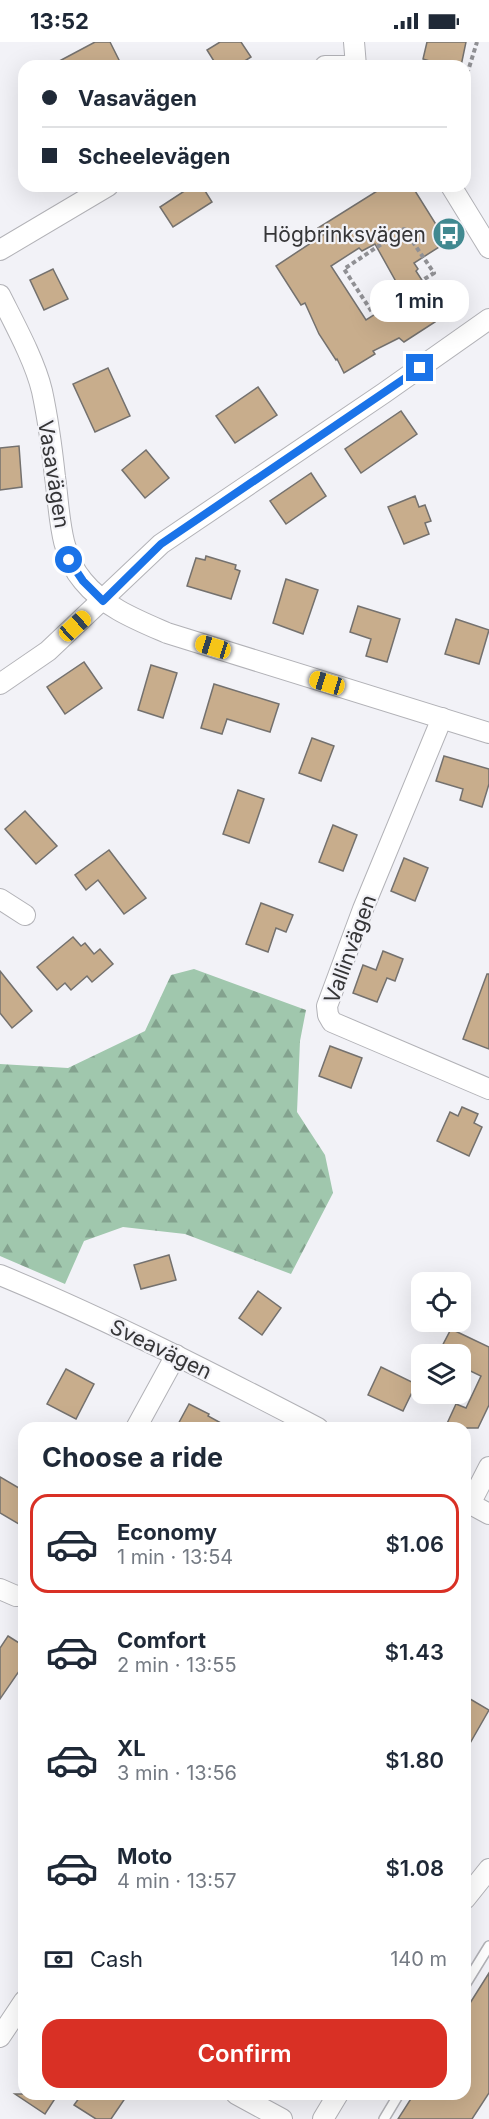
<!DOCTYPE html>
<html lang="en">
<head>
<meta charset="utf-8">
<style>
  :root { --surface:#fff; --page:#f2f2f3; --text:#1f2937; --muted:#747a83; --line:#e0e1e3; --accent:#d93025 }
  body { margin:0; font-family:Inter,sans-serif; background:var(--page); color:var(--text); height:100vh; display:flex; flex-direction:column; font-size:22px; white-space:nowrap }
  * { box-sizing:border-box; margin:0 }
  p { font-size:20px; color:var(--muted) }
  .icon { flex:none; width:33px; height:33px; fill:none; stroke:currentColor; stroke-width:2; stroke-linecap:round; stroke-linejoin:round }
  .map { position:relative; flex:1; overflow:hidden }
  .sheet { position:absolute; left:18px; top:1380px; width:453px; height:678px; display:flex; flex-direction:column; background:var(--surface); border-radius:18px; box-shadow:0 6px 24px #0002 }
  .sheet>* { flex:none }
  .guide { position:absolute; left:18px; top:18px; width:453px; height:132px; border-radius:18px; box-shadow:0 6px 24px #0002; display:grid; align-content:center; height:132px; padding:0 24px; background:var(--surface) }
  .buttons { position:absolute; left:411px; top:1230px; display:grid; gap:12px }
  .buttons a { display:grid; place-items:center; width:60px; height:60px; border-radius:12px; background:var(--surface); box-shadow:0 6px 24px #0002; font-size:30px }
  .end { position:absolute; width:27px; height:27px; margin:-14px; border:8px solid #1a73e8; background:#fff; box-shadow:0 0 0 3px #fff }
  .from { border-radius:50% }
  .bubble { position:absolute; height:42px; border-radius:18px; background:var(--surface); box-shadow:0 6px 24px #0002; font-size:20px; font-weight:600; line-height:42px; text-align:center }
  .car { position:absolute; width:18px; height:36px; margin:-18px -9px; border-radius:8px; box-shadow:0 0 4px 2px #0007; background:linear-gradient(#f5c518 24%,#345 0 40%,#f5c518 0 76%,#345 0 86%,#f5c518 0) }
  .guide b { display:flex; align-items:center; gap:21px; height:57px; font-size:22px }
  .guide b+b { border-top:2px solid var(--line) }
  .guide i { width:15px; height:15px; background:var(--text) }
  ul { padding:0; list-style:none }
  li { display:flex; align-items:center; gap:18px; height:99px; margin:0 12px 9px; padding:0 12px; border:3px solid transparent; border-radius:18px }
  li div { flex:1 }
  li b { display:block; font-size:22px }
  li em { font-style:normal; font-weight:600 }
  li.active { border-color:var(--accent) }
  li>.icon { width:54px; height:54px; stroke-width:1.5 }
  h2 { padding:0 24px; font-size:27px; line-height:72px }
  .pay { display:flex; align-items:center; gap:15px; height:66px; padding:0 24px; font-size:22px }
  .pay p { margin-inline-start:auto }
  .cta { display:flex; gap:12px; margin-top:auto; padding:12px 24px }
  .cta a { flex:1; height:69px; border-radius:18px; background:var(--accent); color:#fff; font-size:24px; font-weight:600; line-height:69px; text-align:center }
  .status { display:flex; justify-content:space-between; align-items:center; height:42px; padding:0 30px; background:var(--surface); direction:ltr }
  .status svg { height:16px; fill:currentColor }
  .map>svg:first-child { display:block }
  .forest { fill:url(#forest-firs) }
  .building { fill:#c8ad8c; stroke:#74716e; stroke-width:1.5; fill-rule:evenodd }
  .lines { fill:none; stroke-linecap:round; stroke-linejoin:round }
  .service-casing { stroke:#b2b2b7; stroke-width:12 }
  .minor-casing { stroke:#b2b2b7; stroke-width:22 }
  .path { stroke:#909094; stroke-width:4; stroke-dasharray:4.5 3; stroke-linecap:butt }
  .service { stroke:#fff; stroke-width:9 }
  .minor { stroke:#fff; stroke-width:20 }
  .route { stroke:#1a73e8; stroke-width:8 }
  .labels { text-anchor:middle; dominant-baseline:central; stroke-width:4.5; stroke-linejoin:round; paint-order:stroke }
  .poi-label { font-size:21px; fill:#353537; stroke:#f2f2f7; text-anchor:end }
  .street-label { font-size:21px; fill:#353537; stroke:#f2f2f7 }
</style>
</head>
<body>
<div class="status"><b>13:52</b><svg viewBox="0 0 49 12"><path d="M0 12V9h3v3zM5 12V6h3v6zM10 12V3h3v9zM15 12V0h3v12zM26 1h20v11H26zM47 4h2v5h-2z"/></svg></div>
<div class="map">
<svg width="489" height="2077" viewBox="0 0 489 2077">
  <defs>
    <pattern id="forest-firs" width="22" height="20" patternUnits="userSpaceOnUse" patternTransform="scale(1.5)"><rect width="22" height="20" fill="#a0c7ad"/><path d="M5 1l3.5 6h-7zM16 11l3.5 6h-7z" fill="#83a28e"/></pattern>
  </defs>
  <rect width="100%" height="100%" fill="#f2f2f7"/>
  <polygon class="forest" points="194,927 306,968 300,999 297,1070 325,1113 333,1151 291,1232 185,1192 123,1185 84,1199 65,1242 0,1214 0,1022 68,1026 145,989 171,933"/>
  <g class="building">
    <polygon points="95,0 110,0 122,24 50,24"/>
    <polygon points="220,0 241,0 251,15 237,24 217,24 207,8"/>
    <polygon points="427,0 466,0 461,24 446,24 423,17"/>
    <polygon points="192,144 202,144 212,160 173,185 160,165"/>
    <path d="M385,144H412L447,200L414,221L418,227L416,229L442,269L432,275L435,280L404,300L399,296L373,309L375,312L344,331L337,317L336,318L319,292L305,261L301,263L276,224L323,193L318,186ZM375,202L404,254L366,278L331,224L359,206L362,209Z"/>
    <polygon points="53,227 68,257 44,268 30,238"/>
    <polygon points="108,326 130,374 95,390 73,342"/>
    <polygon points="258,345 277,373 235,401 216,374"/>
    <polygon points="401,369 417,392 361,431 345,407"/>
    <polygon points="19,404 22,445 0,448 0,406"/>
    <polygon points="146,408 169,436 145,456 122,428"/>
    <polygon points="311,431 326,454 286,482 270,459"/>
    <polygon points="415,454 419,465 425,463 431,479 425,481 429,492 404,502 388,465"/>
    <polygon points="206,514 236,523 235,527 240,529 231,557 187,544 196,516 205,518"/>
    <polygon points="286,537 318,548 303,592 273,581"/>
    <polygon points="358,564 400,577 387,620 366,614 371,597 350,590"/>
    <polygon points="456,577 489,588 479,622 445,612"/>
    <polygon points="84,620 102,646 65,672 47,645"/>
    <polygon points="151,623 177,631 163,676 138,668"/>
    <polygon points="214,642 279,662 270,690 227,677 222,692 201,686"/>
    <polygon points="312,696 334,704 321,739 299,731"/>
    <polygon points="444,714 489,727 489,742 482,765 460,758 463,747 436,739"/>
    <polygon points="238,748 264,757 249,801 223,792"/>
    <polygon points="25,769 57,804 36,822 5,787"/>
    <polygon points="333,783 357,793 343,829 319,820"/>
    <polygon points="109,808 146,856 124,872 98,838 86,848 75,833"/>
    <polygon points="404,816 428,826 415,859 391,849"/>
    <polygon points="261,861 293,873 286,890 276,886 268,910 246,902"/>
    <polygon points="73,895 81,904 85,901 94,912 100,907 113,922 92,940 87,934 71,948 65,941 57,948 37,925"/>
    <polygon points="383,909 403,917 395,939 387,936 377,960 353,951 363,923 376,928"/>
    <polygon points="0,929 32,969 12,986 0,971"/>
    <polygon points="487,932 489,932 489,1007 463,997"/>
    <polygon points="330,1004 362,1016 351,1046 319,1034"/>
    <polygon points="462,1065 478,1072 474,1081 482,1085 469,1114 437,1099 450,1070 458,1074"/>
    <polygon points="169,1213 176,1238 141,1247 134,1223"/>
    <polygon points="258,1249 281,1266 262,1293 239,1276"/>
    <polygon points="451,1287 489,1305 489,1363 478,1386 445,1386 456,1362 466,1366 481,1334 460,1324 460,1312 438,1312"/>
    <polygon points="381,1325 416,1342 403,1369 368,1353"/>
    <polygon points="66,1327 94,1342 76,1377 47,1362"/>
    <polygon points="189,1362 209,1372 208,1374 230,1386 176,1386"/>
    <polygon points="0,1435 24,1449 24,1485 0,1471"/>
    <polygon points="8,1594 24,1604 24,1622 0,1657 0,1606"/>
    <polygon points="465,1654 489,1668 465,1710"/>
    <polygon points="489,1931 489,2051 472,2077 398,2077 414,2052 465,2052 465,1969"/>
    <polygon points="15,2052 58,2052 45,2072"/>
    <polygon points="82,2052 128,2052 111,2077 96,2077 74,2063"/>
  </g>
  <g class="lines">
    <g class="service-casing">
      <g id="service">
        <polyline points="465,1943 489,1904"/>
        <polyline points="384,2077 399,2052"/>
      </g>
    </g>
    <g class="minor-casing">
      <g id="minor">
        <polyline points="354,0 356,24"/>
        <polyline points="325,24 356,24"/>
        <polyline points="451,144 489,206"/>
        <polyline points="0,208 108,144"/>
        <path d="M0,253C14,281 35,319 42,349C48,377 52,407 55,435C60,470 59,511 83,539C104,565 137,578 167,591L489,691"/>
        <polyline points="0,642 48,609 161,502 384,351 489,277"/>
        <polyline points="442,676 363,867 327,964 328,973 332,980 489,1047"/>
        <polyline points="0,857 25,873"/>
        <path d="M0,1233C109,1278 214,1332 318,1386"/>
        <polyline points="136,1386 176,1313"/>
        <polyline points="465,1459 489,1472"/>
        <polyline points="470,1462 489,1425"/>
        <polyline points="0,1547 16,1554 24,1553"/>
        <polyline points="465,1857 489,1827"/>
        <polyline points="0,1995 24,1959"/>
        <polyline points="236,2052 282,2077"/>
        <polyline points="323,2077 338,2052"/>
      </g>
    </g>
    <g class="path">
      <polyline points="465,30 468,29 477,0"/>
      <polygon points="404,187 434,231 372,270 344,227"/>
    </g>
    <use href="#service" class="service"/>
    <use href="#minor" class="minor"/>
  </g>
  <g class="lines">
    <polyline class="route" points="69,518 83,539 103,559 161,502 420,326"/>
  </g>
  <defs>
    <g id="bus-disc" transform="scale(1.725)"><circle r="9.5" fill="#418990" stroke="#f2f2f7"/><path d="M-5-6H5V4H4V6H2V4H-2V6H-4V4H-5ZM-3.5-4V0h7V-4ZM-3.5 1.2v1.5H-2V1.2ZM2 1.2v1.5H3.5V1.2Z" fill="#fff"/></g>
  </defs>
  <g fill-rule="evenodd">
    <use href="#bus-disc" x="449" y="192"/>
  </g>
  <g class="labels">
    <g class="poi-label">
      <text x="426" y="192">Högbrinksvägen</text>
    </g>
    <g class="street-label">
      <text transform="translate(54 432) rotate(81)">Vasavägen</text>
      <text transform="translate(350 907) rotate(-70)">Vallinvägen</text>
      <text transform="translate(161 1307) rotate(26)">Sveavägen</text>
    </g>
  </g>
</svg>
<div class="buttons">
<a><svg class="icon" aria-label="locate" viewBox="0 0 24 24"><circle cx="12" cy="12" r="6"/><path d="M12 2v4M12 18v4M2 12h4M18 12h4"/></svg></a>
<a><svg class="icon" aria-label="layers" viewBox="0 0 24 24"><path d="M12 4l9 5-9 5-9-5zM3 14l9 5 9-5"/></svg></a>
</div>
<i class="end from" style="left:69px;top:518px"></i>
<i class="end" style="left:420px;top:326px"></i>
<div class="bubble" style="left:370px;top:238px;width:99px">1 min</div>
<i class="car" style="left:75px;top:584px;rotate:48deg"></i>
<i class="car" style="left:213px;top:605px;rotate:287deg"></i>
<i class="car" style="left:327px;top:641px;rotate:287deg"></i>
<div class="guide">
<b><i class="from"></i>Vasavägen</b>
<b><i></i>Scheelevägen</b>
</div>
<section class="sheet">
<h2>Choose a ride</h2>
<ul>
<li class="active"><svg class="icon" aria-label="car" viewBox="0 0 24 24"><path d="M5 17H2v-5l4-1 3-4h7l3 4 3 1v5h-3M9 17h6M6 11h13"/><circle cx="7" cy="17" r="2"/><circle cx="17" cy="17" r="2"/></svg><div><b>Economy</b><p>1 min · 13:54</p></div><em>$1.06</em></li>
<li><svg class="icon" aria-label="car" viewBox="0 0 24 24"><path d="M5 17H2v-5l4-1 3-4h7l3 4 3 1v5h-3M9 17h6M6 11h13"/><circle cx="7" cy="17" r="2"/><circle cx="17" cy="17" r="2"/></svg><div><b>Comfort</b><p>2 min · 13:55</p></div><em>$1.43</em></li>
<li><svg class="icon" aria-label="car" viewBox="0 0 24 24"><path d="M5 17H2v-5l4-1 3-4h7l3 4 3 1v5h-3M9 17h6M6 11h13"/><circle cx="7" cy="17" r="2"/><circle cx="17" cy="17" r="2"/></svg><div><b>XL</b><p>3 min · 13:56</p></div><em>$1.80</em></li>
<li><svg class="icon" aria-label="car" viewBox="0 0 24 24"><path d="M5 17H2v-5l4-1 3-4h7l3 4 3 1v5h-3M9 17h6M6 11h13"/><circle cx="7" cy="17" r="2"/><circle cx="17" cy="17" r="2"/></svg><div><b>Moto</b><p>4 min · 13:57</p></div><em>$1.08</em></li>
</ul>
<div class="pay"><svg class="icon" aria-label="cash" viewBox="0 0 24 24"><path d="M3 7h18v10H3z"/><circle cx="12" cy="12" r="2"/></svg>Cash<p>140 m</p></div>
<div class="cta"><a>Confirm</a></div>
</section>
</div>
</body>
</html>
